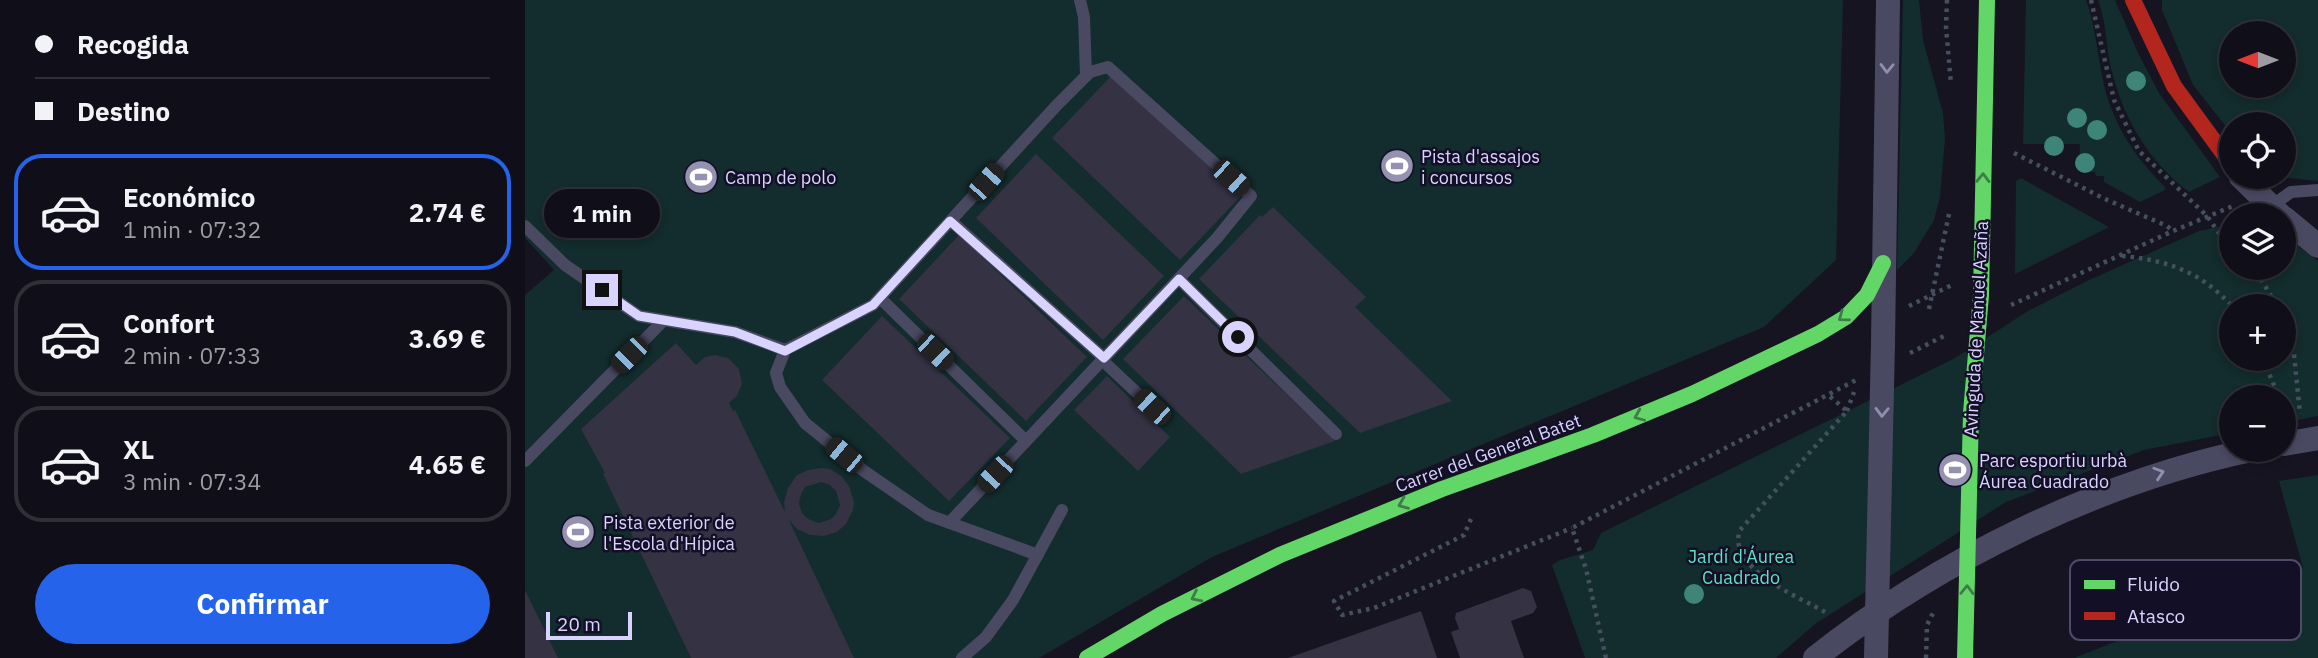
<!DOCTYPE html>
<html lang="es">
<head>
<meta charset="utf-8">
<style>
  :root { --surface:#100f19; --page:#191822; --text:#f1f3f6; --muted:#9c9ca2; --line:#302f38; --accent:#2563eb }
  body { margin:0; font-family:"IBM Plex Sans",sans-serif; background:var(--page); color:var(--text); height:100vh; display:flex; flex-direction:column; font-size:26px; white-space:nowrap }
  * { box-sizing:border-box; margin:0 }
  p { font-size:23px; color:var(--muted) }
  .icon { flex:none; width:38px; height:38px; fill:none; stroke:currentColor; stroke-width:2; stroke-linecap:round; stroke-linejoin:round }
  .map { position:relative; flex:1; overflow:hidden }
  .drawer { display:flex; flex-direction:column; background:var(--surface); width:525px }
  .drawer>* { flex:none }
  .top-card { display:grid; align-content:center; height:154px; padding:0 35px; background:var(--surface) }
  .needle { width:46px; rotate:270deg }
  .buttons { position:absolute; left:1694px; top:21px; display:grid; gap:14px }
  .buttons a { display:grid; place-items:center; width:77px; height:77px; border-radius:50%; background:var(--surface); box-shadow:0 4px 10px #0003,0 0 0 2px var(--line); font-size:35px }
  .scale { position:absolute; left:21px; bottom:18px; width:86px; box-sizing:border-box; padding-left:7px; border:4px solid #d9d4ff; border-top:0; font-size:19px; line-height:24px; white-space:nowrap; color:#d9d4ff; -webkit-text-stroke:5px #130f26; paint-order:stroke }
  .end { position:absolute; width:32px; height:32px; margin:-16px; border:9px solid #d9d4ff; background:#111; box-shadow:0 0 0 4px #111 }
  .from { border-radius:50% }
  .bubble { position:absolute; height:49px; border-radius:24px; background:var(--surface); box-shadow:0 4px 10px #0003,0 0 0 2px var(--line); font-size:23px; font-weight:700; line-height:49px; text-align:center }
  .car { position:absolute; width:21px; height:42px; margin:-21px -10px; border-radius:9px; box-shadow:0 0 5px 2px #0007; background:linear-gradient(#222 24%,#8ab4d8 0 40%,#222 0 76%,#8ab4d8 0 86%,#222 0) }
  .top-card b { display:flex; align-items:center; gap:24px; height:66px; font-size:26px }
  .top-card b+b { border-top:2px solid var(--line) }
  .top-card i { width:18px; height:18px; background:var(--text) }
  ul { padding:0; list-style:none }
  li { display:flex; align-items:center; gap:21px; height:116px; margin:0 14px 10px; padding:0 21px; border:4px solid var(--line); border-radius:28px }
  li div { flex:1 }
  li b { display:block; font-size:26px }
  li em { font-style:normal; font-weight:700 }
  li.selected { border-color:var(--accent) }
  li>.icon { width:63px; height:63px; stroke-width:1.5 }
  .action { display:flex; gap:14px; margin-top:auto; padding:14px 35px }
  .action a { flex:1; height:80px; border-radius:42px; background:var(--accent); color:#fff; font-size:28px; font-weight:700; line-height:80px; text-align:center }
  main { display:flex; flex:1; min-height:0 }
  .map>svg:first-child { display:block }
  .green { fill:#132c2d; fill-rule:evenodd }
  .building { fill:#343243; fill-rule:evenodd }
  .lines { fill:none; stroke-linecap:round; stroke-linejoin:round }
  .path { stroke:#44505f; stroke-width:4.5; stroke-dasharray:3.5 5; stroke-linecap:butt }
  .lane { stroke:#4a4962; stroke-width:12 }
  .street { stroke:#4a4962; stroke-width:24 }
  .fast { stroke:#63d668; stroke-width:16 }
  .jam { stroke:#b3261e; stroke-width:16 }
  .street-bridge { stroke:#4a4962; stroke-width:24 }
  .fast-bridge { stroke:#63d668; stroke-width:16 }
  .tree { fill:#3e8478 }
  .oneway { stroke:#928eb0 }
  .oneway2 { stroke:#3f7c4a }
  .route { stroke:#d9d4ff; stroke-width:9 }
  .labels { text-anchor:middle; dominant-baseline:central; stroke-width:5; stroke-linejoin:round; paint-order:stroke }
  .poi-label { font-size:18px; fill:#d9d4ff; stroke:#130f26; text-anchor:start }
  .street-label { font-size:18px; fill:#d9d4ff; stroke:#130f26 }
  .park-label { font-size:18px; fill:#5fe0c0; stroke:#130f26 }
  .key { fill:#130f26; stroke:#4e4a67; stroke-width:2 }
  .key-label { font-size:19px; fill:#d9d4ff }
</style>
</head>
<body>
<main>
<section class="drawer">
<div class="top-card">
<b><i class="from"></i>Recogida</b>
<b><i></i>Destino</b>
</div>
<ul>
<li class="selected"><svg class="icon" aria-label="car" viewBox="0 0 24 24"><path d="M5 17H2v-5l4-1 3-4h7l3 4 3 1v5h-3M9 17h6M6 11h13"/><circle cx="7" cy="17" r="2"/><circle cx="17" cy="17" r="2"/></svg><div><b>Económico</b><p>1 min · 07:32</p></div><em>2.74 €</em></li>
<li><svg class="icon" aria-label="car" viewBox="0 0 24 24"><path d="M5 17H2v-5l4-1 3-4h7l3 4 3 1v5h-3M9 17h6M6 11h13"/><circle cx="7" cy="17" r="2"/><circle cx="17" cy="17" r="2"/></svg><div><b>Confort</b><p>2 min · 07:33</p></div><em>3.69 €</em></li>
<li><svg class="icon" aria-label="car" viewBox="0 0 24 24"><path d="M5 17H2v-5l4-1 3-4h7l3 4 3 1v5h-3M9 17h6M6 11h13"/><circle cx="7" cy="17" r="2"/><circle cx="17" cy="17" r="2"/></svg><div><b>XL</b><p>3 min · 07:34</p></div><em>4.65 €</em></li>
</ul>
<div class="action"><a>Confirmar</a></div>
</section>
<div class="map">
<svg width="1793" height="658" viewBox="0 0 1793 658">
  <rect width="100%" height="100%" fill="#161421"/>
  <g class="green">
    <polygon points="0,0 1318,0 1311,260 1239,327 687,557 514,658 0,658 0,295 29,270 0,238"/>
    <polygon points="1378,0 1394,0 1398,40 1418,113 1420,139 1415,197 1409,220 1389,253 1372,270"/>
    <path d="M1501,0H1561C1570,24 1572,50 1577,75C1585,120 1608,155 1640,187V190L1615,202L1579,182V176H1571L1570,172H1565V166H1554L1555,144H1498Z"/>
    <path d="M1573,0H1590L1613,53L1634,93L1695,177L1664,192C1620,158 1595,113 1584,59C1581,39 1580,19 1573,0Z"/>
    <path d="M1637,0H1793V181L1755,177H1759V124H1706V133L1668,85L1637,10ZM1706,33H1759V86H1706Z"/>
    <polygon points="1496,178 1584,227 1490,274 1491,181"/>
    <path d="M1706,224V268H1759V236L1793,261V416L1759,423V397H1706V433L1619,450L1481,502L1290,624L1251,658H1060L1027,565L1035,560L1068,550L1076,533L1430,358L1503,311L1562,281L1674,231ZM1706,306H1759V359H1706Z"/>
    <polygon points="1793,475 1793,658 1549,658 1778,568 1754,481"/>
  </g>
  <g class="building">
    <polygon points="588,74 716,196 655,260 527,138"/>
    <polygon points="511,154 639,276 578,340 451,218"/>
    <polygon points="748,207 841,297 830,307 927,401 835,433 674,279 735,215 737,217"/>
    <polygon points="434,235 562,357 501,421 374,299"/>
    <polygon points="659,296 810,441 716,474 598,359"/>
    <polygon points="357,316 485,438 424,501 297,380"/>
    <path d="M151,343L171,365L180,357L190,355L203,358L214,369L217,384L212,396L204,403L208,411L210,410L260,512L259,502L263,488L272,475L283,470L297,468L305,469L316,476L324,486L329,502L328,510L321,524L312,532L299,536L285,535L272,529L264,520L329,658H166L78,474L80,473L56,429ZM296,482L305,485L311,491L315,505L311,514L306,519L294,523L283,519L277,513L274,504L276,494L280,487Z"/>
    <polygon points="582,376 645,437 613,471 549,410"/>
    <polygon points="998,588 1006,591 1012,607 1008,613 986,621 999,658 935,658 926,632 934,629 930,618 931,613"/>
    <polygon points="0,590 33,658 0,658"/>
    <polygon points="896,611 912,658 763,658"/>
  </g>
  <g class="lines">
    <g class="path">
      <polyline points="1422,0 1421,27 1426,84"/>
      <polyline points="1566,0 1589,100 1614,151 1682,216 1706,250"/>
      <polyline points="1489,153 1580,199 1642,226 1648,231"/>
      <path d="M1597,256C1642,260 1676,272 1707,306"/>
      <polyline points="1723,268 1736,279 1752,306"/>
      <polyline points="1486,305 1648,231 1708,206"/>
      <polyline points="1384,306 1427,285"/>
      <polyline points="1404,309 1424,214"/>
      <polyline points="1759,322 1769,354 1775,414"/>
      <polyline points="1385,353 1421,335"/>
      <polyline points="1738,359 1754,397"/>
      <polyline points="1322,411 1329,392"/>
      <polyline points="946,519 939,535 809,601 817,615 849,608 1047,528"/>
      <path d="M1300,612C1274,597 1201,568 1215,530L1322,411L1302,394"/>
      <polyline points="1081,658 1061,569 1047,528 1333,379"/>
      <polyline points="1401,658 1402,625 1409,611"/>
    </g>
    <g class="lane">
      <polyline points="555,0 559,17 561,76"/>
      <polyline points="1745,207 1766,192 1793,190"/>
      <polyline points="426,221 579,358"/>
      <polyline points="0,226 40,265 114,316 210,332 260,350"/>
      <polyline points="654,279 811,434"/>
      <polyline points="355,298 501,441"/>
      <polyline points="577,360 627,407"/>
      <polyline points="0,461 139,320"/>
      <polyline points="424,523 692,238 726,196 583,67 565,72 532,105 348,305 260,350 251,373 255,387 280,423 339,471 403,515 513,555"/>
      <polyline points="437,658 461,637 488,600 537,510"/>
    </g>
    <g class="street">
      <polyline points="1716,177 1755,215"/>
      <polyline points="1759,218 1793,246"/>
      <polyline points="1358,343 1363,0"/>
      <polyline points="1759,444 1793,438"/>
      <path d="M1290,658C1412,561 1574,482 1726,450"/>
    </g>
    <g class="fast">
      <polyline points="1456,295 1462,0"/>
      <polyline points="562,658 637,614 755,555 917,489 1068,435 1167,394 1293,334 1321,317 1342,295 1358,263"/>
    </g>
    <polyline class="jam" points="1608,0 1649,86 1706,164"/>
    <polyline class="street-bridge" points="1351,658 1358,343"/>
    <polyline class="fast-bridge" points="1440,658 1446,413 1456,295"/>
  </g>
  <g class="tree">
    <circle cx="1611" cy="81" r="10"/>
    <circle cx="1552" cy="118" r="10"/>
    <circle cx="1572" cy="130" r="10"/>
    <circle cx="1529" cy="146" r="10"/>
    <circle cx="1560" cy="163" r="10"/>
    <circle cx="1169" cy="594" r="10"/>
  </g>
  <defs><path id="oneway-chevron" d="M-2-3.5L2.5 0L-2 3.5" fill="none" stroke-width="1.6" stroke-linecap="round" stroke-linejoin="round" transform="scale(1.75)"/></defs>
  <g class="oneway">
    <use href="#oneway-chevron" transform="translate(1362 68) rotate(91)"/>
    <use href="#oneway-chevron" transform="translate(1357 412) rotate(91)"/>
    <use href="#oneway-chevron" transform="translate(1634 473) rotate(-18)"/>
  </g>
  <g class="oneway2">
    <use href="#oneway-chevron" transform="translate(1458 178) rotate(-89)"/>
    <use href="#oneway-chevron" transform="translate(1318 317) rotate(143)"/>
    <use href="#oneway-chevron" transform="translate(1114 416) rotate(157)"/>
    <use href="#oneway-chevron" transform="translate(878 504) rotate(158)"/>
    <use href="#oneway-chevron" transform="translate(1442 590) rotate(-89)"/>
    <use href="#oneway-chevron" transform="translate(671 597) rotate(154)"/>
  </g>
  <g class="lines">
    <polyline class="route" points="77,290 114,316 210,332 260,351 348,305 425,221 579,358 654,279 713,337"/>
  </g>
  <defs>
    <g id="stadium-disc" transform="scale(1.75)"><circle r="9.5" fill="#9591b1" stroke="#130f26"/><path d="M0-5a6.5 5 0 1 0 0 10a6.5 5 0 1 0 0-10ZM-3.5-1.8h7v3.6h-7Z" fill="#fff"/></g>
  </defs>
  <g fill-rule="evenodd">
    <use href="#stadium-disc" x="872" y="166"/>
    <use href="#stadium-disc" x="176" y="177"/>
    <use href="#stadium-disc" x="1430" y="470"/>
    <use href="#stadium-disc" x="53" y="532"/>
  </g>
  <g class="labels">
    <g class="poi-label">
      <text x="896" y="156">Pista d'assajos<tspan x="896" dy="21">i concursos</tspan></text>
      <text x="200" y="177">Camp de polo</text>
      <text x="1454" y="460">Parc esportiu urbà<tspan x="1454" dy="21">Áurea Cuadrado</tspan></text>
      <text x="78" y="522">Pista exterior de<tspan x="78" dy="21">l'Escola d'Hípica</tspan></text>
    </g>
    <g class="street-label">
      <text transform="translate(1451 329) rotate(-87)">Avinguda de Manuel Azaña</text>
      <text transform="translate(963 453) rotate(-20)">Carrer del General Batet</text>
    </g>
    <g class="park-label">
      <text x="1216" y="556">Jardí d'Áurea<tspan x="1216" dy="21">Cuadrado</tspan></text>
    </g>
  </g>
  <rect x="1545" y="560" width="231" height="80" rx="10" class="key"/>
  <rect x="1559" y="580" width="31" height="9" fill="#63d668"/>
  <rect x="1559" y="612" width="31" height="8" fill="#b3261e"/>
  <g class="key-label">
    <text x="1602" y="591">Fluido</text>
    <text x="1602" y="623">Atasco</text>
  </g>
</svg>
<div class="buttons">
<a><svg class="needle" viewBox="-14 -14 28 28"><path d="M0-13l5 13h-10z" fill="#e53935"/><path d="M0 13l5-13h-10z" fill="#9c9ca2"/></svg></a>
<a><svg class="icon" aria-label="locate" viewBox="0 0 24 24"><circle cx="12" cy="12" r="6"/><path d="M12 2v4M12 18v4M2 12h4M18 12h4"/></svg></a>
<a><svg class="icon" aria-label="layers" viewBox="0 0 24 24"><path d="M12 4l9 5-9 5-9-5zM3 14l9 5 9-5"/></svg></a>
<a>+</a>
<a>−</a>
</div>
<div class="scale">20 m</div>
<i class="end from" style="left:713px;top:337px"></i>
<i class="end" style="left:77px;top:290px"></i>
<div class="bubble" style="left:19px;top:189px;width:116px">1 min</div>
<i class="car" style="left:706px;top:178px;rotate:132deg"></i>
<i class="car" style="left:461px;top:182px;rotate:42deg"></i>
<i class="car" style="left:410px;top:352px;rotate:134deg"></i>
<i class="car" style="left:104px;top:355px;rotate:225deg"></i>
<i class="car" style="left:627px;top:407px;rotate:313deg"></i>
<i class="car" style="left:319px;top:455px;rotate:310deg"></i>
<i class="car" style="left:470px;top:474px;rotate:223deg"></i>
</div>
</main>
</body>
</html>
